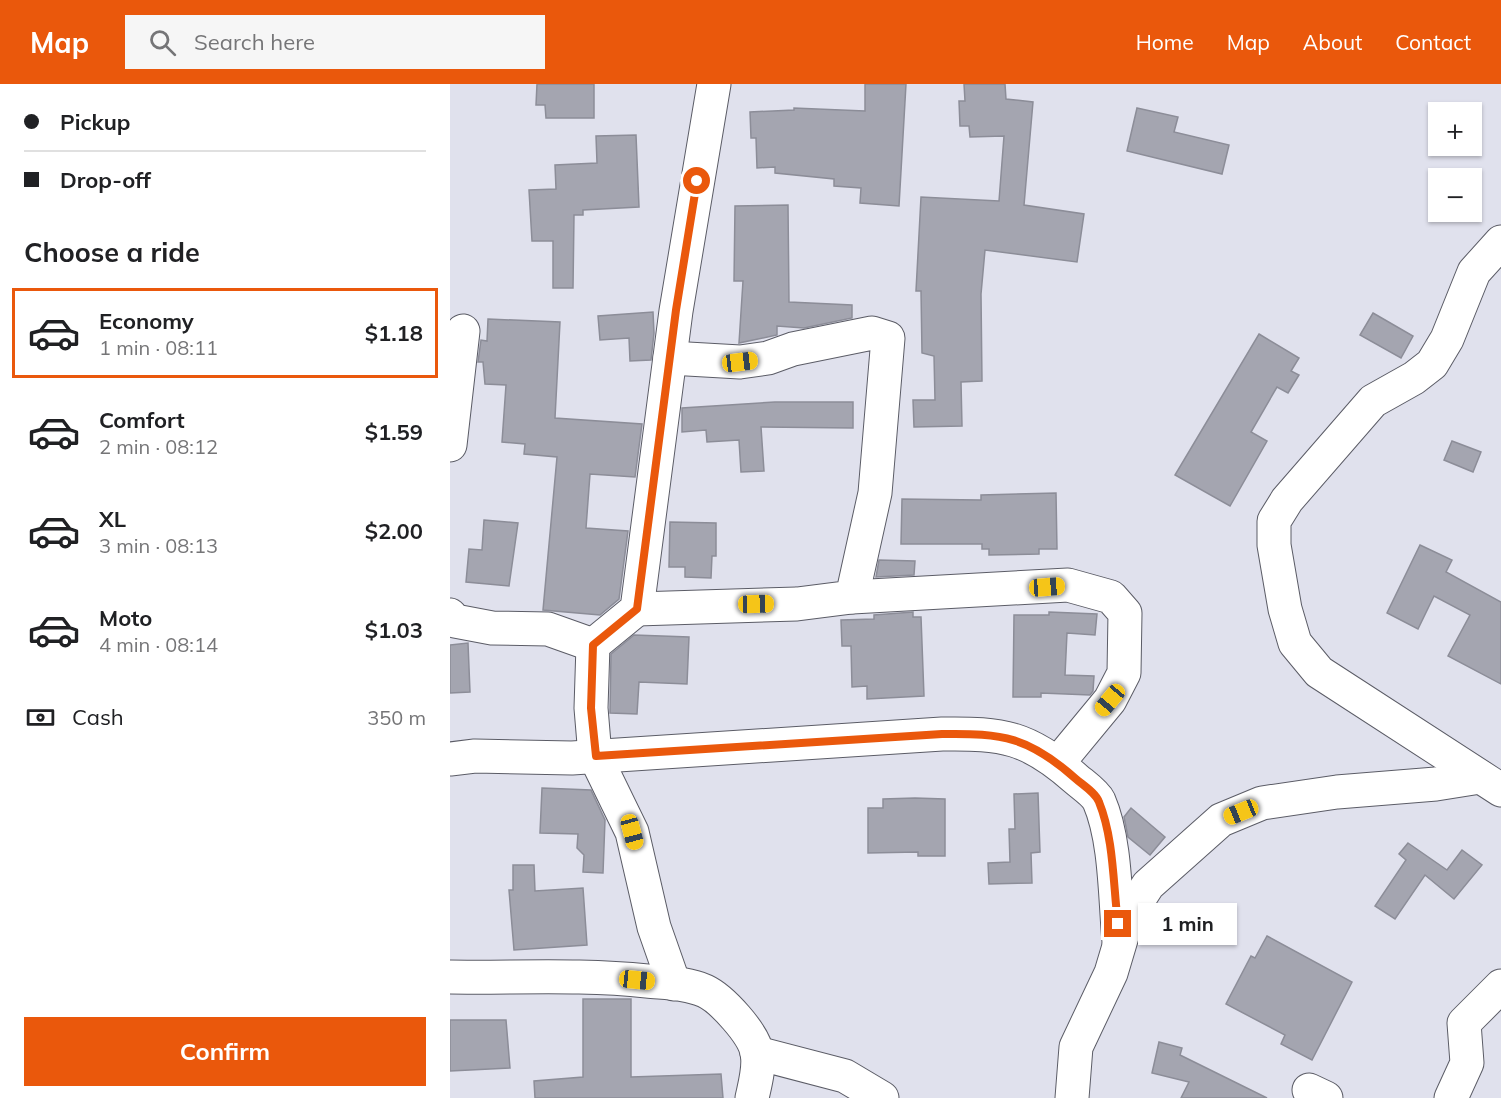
<!DOCTYPE html>
<html lang="en">
<head>
<meta charset="utf-8">
<style>
  :root { --surface:#fff; --page:#f6f6f6; --text:#202124; --muted:#757577; --line:#e0e0e0; --accent:#ea580c }
  body { margin:0; font-family:Mulish,sans-serif; background:var(--page); color:var(--text); height:100vh; display:flex; flex-direction:column; font-size:22px; white-space:nowrap }
  * { box-sizing:border-box; margin:0 }
  p { font-size:20px; color:var(--muted) }
  .icon { flex:none; width:33px; height:33px; fill:none; stroke:currentColor; stroke-width:2; stroke-linecap:round; stroke-linejoin:round }
  .map { position:relative; flex:1; overflow:hidden }
  .sheet { display:flex; flex-direction:column; background:var(--surface); width:450px }
  .sheet>* { flex:none }
  .hud { display:grid; align-content:center; height:132px; padding:0 24px; background:var(--surface) }
  .fabs { position:absolute; left:978px; top:18px; display:grid; gap:12px }
  .fabs a { display:grid; place-items:center; width:54px; height:54px; border-radius:0px; background:var(--surface); box-shadow:0 2px 4px #0004; font-size:30px }
  .end { position:absolute; width:27px; height:27px; margin:-14px; border:8px solid #ea580c; background:#fff; box-shadow:0 0 0 3px #fff }
  .from { border-radius:50% }
  .bubble { position:absolute; height:42px; border-radius:0px; background:var(--surface); box-shadow:0 2px 4px #0004; font-size:20px; font-weight:700; line-height:42px; text-align:center }
  .car { position:absolute; width:18px; height:36px; margin:-18px -9px; border-radius:8px; box-shadow:0 0 4px 2px #0007; background:linear-gradient(#f5c518 24%,#345 0 40%,#f5c518 0 76%,#345 0 86%,#f5c518 0) }
  .hud b { display:flex; align-items:center; gap:21px; height:57px; font-size:22px }
  .hud b+b { border-top:2px solid var(--line) }
  .hud i { width:15px; height:15px; background:var(--text) }
  ul { padding:0; list-style:none }
  li { display:flex; align-items:center; gap:18px; height:90px; margin:0 12px 9px; padding:0 12px; border:3px solid transparent; border-radius:0px }
  li div { flex:1 }
  li b { display:block; font-size:22px }
  li em { font-style:normal; font-weight:700 }
  li.selected { border-color:var(--accent) }
  li>.icon { width:54px; height:54px; stroke-width:1.5 }
  h2 { padding:0 24px; font-size:27px; line-height:72px }
  .pay { display:flex; align-items:center; gap:15px; height:66px; padding:0 24px; font-size:22px }
  .pay p { margin-inline-start:auto }
  .cta { display:flex; gap:12px; margin-top:auto; padding:12px 24px }
  .cta a { flex:1; height:69px; border-radius:0px; background:var(--accent); color:#fff; font-size:24px; font-weight:700; line-height:69px; text-align:center }
  header { display:flex; align-items:center; gap:36px; box-sizing:border-box; height:84px; padding:0 30px; background:var(--accent); color:#fff }
  header strong { font-size:28px }
  nav { display:flex; gap:33px; margin-inline-start:auto; font-size:21px }
  .search { width:420px; height:54px; background:var(--page); display:flex; align-items:center; gap:15px; box-sizing:border-box; padding:0 21px; border-radius:0px; color:var(--muted); font-size:22px }
  main { display:flex; flex:1; min-height:0 }
  .map>svg:first-child { display:block }
  .building { fill:#a4a5b0; stroke:#8c8d98; stroke-width:1.5 }
  .lines { fill:none; stroke-linecap:round; stroke-linejoin:round }
  .minor-casing { stroke:#5b5c66; stroke-width:35 }
  .minor { stroke:#fff; stroke-width:33 }
  .route { stroke:#ea580c; stroke-width:8 }
</style>
</head>
<body>
<header>
<strong>Map</strong>
<div class="search"><svg class="icon" aria-label="search" viewBox="0 0 24 24"><circle cx="10" cy="10" r="6"/><path d="M15 15l6 6"/></svg>Search here</div>
<nav><a>Home</a><a>Map</a><a>About</a><a>Contact</a></nav>
</header>
<main>
<section class="sheet">
<div class="hud">
<b><i class="from"></i>Pickup</b>
<b><i></i>Drop-off</b>
</div>
<h2>Choose a ride</h2>
<ul>
<li class="selected"><svg class="icon" aria-label="car" viewBox="0 0 24 24"><path d="M5 17H2v-5l4-1 3-4h7l3 4 3 1v5h-3M9 17h6M6 11h13"/><circle cx="7" cy="17" r="2"/><circle cx="17" cy="17" r="2"/></svg><div><b>Economy</b><p>1 min · 08:11</p></div><em>$1.18</em></li>
<li><svg class="icon" aria-label="car" viewBox="0 0 24 24"><path d="M5 17H2v-5l4-1 3-4h7l3 4 3 1v5h-3M9 17h6M6 11h13"/><circle cx="7" cy="17" r="2"/><circle cx="17" cy="17" r="2"/></svg><div><b>Comfort</b><p>2 min · 08:12</p></div><em>$1.59</em></li>
<li><svg class="icon" aria-label="car" viewBox="0 0 24 24"><path d="M5 17H2v-5l4-1 3-4h7l3 4 3 1v5h-3M9 17h6M6 11h13"/><circle cx="7" cy="17" r="2"/><circle cx="17" cy="17" r="2"/></svg><div><b>XL</b><p>3 min · 08:13</p></div><em>$2.00</em></li>
<li><svg class="icon" aria-label="car" viewBox="0 0 24 24"><path d="M5 17H2v-5l4-1 3-4h7l3 4 3 1v5h-3M9 17h6M6 11h13"/><circle cx="7" cy="17" r="2"/><circle cx="17" cy="17" r="2"/></svg><div><b>Moto</b><p>4 min · 08:14</p></div><em>$1.03</em></li>
</ul>
<div class="pay"><svg class="icon" aria-label="cash" viewBox="0 0 24 24"><path d="M3 7h18v10H3z"/><circle cx="12" cy="12" r="2"/></svg>Cash<p>350 m</p></div>
<div class="cta"><a>Confirm</a></div>
</section>
<div class="map">
<svg width="1051" height="1014" viewBox="0 0 1051 1014">
  <rect width="100%" height="100%" fill="#e0e1ed"/>
  <g class="building">
    <polygon points="87,0 144,0 144,34 96,34 95,21 86,21"/>
    <polygon points="415,0 456,0 449,122 410,119 411,104 384,102 384,95 325,89 325,83 307,84 306,54 301,54 300,28 344,26 344,24 415,27"/>
    <polygon points="514,0 555,0 556,15 583,18 574,121 634,130 627,178 535,166 531,210 532,297 511,298 512,342 464,343 463,316 485,316 484,272 472,269 471,207 466,207 471,113 549,117 554,52 520,53 519,42 510,42 509,17 515,17"/>
    <polygon points="687,24 728,33 724,48 779,61 772,90 677,67"/>
    <polygon points="186,51 189,123 133,126 133,131 124,131 123,204 103,204 103,157 82,157 79,106 106,105 105,81 147,79 146,52"/>
    <polygon points="338,121 339,218 402,221 402,234 354,244 327,242 327,251 289,259 293,197 284,197 285,122"/>
    <polygon points="203,228 204,249 201,276 180,277 179,254 150,256 148,232"/>
    <polygon points="923,229 963,252 951,274 910,251"/>
    <polygon points="38,235 110,238 105,334 192,340 185,393 140,390 136,444 178,447 169,515 150,531 93,526 107,373 74,370 75,360 52,358 56,301 35,300 33,278 28,278 31,256 37,257"/>
    <polygon points="809,250 849,274 841,287 849,291 838,309 827,303 801,348 817,357 780,422 725,391"/>
    <polygon points="325,318 403,318 403,344 311,343 314,387 291,388 289,356 257,358 256,346 232,348 232,324"/>
    <polygon points="1002,357 1031,368 1023,388 994,376"/>
    <polygon points="606,409 607,465 589,465 589,470 539,471 539,465 532,465 532,460 451,460 452,415 531,416 531,411"/>
    <polygon points="34,436 68,439 59,502 16,498 19,465 32,466"/>
    <polygon points="220,438 266,439 266,472 262,472 261,494 235,493 235,483 219,483"/>
    <polygon points="970,461 1002,476 996,488 1051,518 1051,600 998,572 1020,531 984,512 968,545 937,529"/>
    <polygon points="429,476 465,477 464,491 426,493"/>
    <polygon points="463,528 463,533 471,533 474,612 417,615 417,602 402,603 401,562 392,562 391,536 424,535 424,531"/>
    <polygon points="599,528 647,530 645,551 617,549 615,591 644,592 643,607 640,611 591,609 591,613 563,613 564,531 599,531"/>
    <polygon points="184,551 239,553 237,600 189,598 187,630 160,629 161,570"/>
    <polygon points="18,559 20,608 0,609 0,561"/>
    <polygon points="92,704 141,706 155,736 153,789 133,788 134,771 127,764 128,750 90,749"/>
    <polygon points="588,709 590,768 581,769 582,799 539,800 538,779 560,778 559,745 565,745 564,710"/>
    <polygon points="465,714 495,715 495,772 468,772 468,768 418,769 418,724 433,724 433,715"/>
    <polygon points="681,724 715,753 700,771 678,753 674,733"/>
    <polygon points="958,759 997,786 1012,766 1032,781 1004,815 975,791 945,835 925,822 956,776 949,770"/>
    <polygon points="63,781 84,781 85,807 133,804 137,861 64,866 59,806 63,806"/>
    <polygon points="817,852 902,898 862,976 831,960 835,951 776,920 801,872 805,874"/>
    <polygon points="133,915 181,915 181,993 271,990 273,1014 85,1014 84,997 133,993"/>
    <polygon points="0,936 56,936 60,984 0,987"/>
    <polygon points="709,958 732,964 730,971 817,1014 731,1014 739,998 702,989"/>
  </g>
  <g class="lines">
    <g class="minor-casing">
      <g id="minor">
        <polyline points="1051,158 1024,188 997,255 982,280 964,294 923,317 837,416 824,437 824,461 835,525 845,559 869,588 1051,706"/>
        <polyline points="0,361 13,247"/>
        <polyline points="402,513 618,501 661,513 675,529 674,589 660,616 608,679"/>
        <polyline points="187,525 347,520 402,513 425,409 438,254 422,249 343,265 318,274 290,278 220,274"/>
        <polyline points="0,531 5,537 42,544 98,545 143,561"/>
        <path d="M0,675L25,672L122,674L492,650C553,649 579,653 626,695C633,701 645,709 649,717C666,756 665,815 669,858"/>
        <path d="M0,893C66,894 131,890 197,897C216,899 237,899 255,907C272,915 304,950 307,969C310,983 305,1000 302,1014"/>
        <polyline points="224,900 204,843 182,748 145,672 141,624 143,561 187,525 226,227 264,0"/>
        <polyline points="307,969 395,992 432,1014"/>
        <polyline points="859,1006 876,1014"/>
        <polyline points="622,1014 626,963 661,889 678,832 698,801 771,736 812,719 887,708 986,700 1030,693"/>
        <polyline points="1001,1014 1017,979 1014,939 1051,902"/>
      </g>
    </g>
    <use href="#minor" class="minor"/>
  </g>
  <g class="lines">
    <path class="route" d="M247,97L226,226L187,525L143,561L141,624L146,672L492,650C553,649 579,653 626,695C633,701 646,709 649,718C664,755 663,800 668,840"/>
  </g>
</svg>
<div class="fabs">
<a>+</a>
<a>−</a>
</div>
<i class="end from" style="left:247px;top:97px"></i>
<i class="end" style="left:668px;top:840px"></i>
<div class="bubble" style="left:688px;top:819px;width:99px">1 min</div>
<i class="car" style="left:290px;top:278px;rotate:83deg"></i>
<i class="car" style="left:597px;top:503px;rotate:86deg"></i>
<i class="car" style="left:306px;top:520px;rotate:89deg"></i>
<i class="car" style="left:660px;top:616px;rotate:220deg"></i>
<i class="car" style="left:791px;top:728px;rotate:248deg"></i>
<i class="car" style="left:182px;top:748px;rotate:165deg"></i>
<i class="car" style="left:187px;top:896px;rotate:96deg"></i>
</div>
</main>
</body>
</html>
